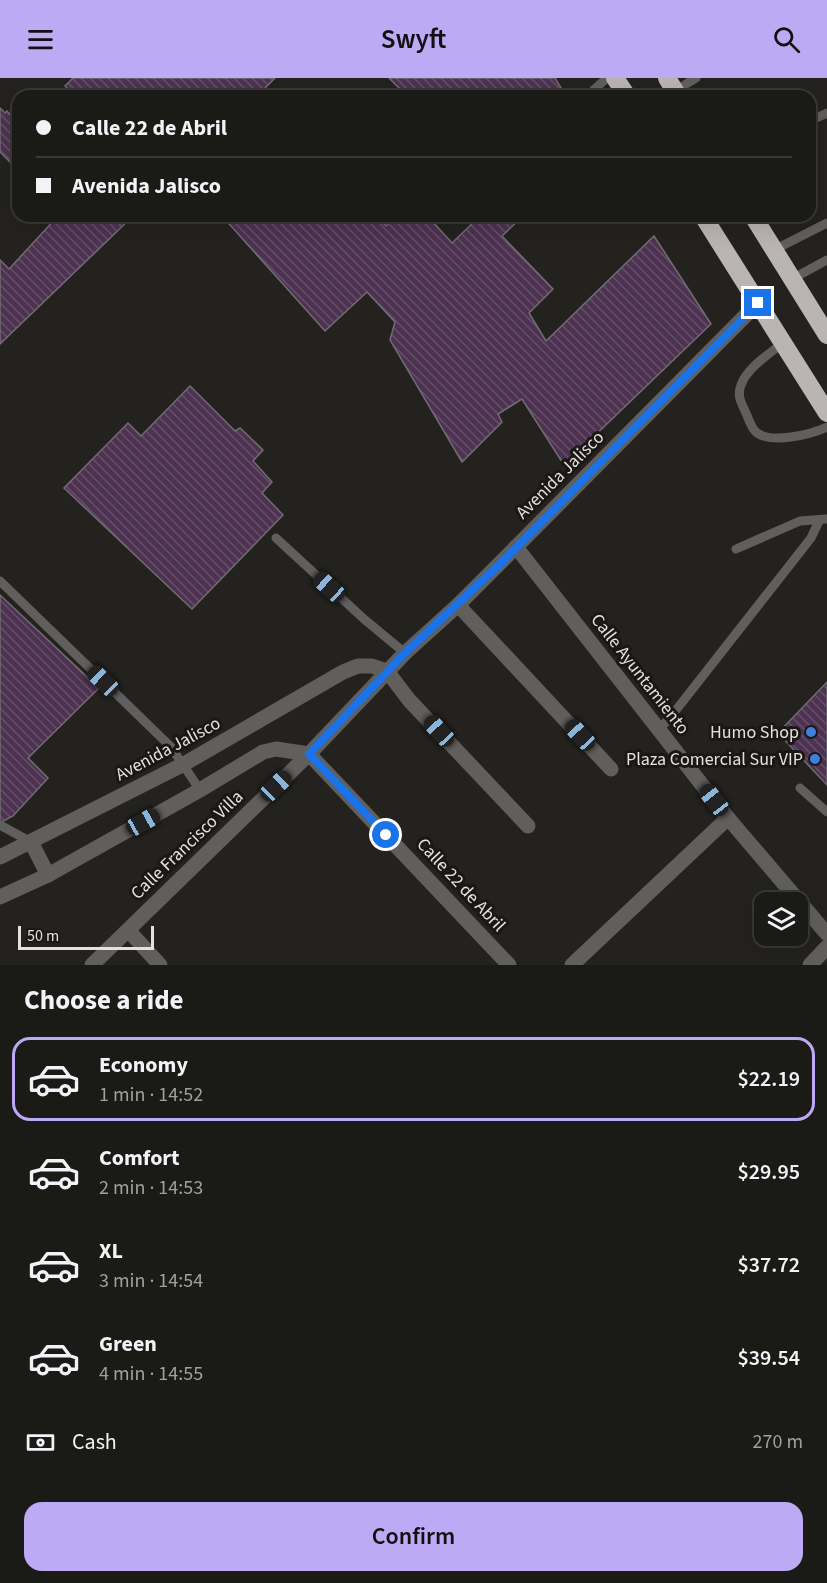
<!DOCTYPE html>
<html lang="en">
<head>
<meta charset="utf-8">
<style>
  :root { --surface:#1a1a16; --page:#23231f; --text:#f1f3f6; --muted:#9fa1a1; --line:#383835; --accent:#bea9f5 }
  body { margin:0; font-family:"Source Sans 3",sans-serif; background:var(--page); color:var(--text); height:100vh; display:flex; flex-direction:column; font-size:22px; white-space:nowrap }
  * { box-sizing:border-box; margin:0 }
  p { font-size:20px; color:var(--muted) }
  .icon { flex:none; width:33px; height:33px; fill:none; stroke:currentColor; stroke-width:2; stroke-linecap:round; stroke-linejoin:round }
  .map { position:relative; height:887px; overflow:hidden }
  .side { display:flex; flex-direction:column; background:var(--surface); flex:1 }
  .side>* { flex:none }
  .hud { position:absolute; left:12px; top:12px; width:804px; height:132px; border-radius:18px; box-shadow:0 6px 24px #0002,0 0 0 2px var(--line); display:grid; align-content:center; height:132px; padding:0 24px; background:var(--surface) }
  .buttons { position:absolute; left:754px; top:814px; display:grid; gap:12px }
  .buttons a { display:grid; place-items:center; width:54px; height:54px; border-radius:12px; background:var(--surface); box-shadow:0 6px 24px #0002,0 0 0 2px var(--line); font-size:30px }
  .scale { position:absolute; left:18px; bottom:15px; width:136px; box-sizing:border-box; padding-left:6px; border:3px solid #e3e2df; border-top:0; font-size:16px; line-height:21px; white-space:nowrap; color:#e3e2df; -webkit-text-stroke:4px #1a1815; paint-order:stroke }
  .end { position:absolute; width:27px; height:27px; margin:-14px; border:8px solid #1a73e8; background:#fff; box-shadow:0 0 0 3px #fff }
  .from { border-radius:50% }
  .car { position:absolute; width:18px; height:36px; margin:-18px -9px; border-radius:8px; box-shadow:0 0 4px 2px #0007; background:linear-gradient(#222 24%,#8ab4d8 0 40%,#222 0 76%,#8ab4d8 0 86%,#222 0) }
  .hud b { display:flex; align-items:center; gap:21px; height:57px; font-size:22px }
  .hud b+b { border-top:2px solid var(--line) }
  .hud i { width:15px; height:15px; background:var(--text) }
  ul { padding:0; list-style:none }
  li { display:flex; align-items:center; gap:18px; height:84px; margin:0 12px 9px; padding:0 12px; border:3px solid transparent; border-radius:18px }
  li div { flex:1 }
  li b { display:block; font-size:22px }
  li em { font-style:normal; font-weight:600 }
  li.on { border-color:var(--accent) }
  li>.icon { width:54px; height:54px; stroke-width:1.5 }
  h2 { padding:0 24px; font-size:27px; line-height:72px }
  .pay { display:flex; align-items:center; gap:15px; height:66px; padding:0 24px; font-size:22px }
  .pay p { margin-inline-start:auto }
  .primary-button { display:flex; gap:12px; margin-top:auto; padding:12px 24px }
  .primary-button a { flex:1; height:69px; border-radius:18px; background:var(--accent); color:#111; font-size:24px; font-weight:600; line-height:69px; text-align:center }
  header { display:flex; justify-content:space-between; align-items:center; height:78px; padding:0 24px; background:var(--accent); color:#111; font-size:27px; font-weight:600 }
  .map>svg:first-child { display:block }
  .building { fill:url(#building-back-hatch); stroke:#716d71; stroke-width:1.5 }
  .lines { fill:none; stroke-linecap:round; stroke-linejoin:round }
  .lane { stroke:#615f5e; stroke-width:9 }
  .street { stroke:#615f5e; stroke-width:15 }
  .highway { stroke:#bab5b2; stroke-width:18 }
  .route { stroke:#1a73e8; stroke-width:8 }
  .shop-dot { fill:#3f7fe0; stroke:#1a1815; stroke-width:2 }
  .labels { text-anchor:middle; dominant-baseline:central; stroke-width:6; stroke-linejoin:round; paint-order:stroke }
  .street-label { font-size:18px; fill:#e3e2df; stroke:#1a1815 }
  .poi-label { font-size:18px; fill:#e3e2df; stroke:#1a1815; text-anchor:end }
</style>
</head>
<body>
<header><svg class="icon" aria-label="menu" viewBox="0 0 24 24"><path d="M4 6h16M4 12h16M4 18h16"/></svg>Swyft<svg class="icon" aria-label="search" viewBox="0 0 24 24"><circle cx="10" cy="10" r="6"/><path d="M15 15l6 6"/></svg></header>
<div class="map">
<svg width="827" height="887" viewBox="0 0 827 887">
  <defs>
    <pattern id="building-back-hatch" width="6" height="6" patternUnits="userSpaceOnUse" patternTransform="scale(1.5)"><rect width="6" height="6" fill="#4d3251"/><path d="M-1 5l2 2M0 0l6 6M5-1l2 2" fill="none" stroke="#664f6a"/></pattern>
  </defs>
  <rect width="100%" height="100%" fill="#23221e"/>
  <g class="building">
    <polygon points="73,0 275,0 259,16 261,18 74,18 65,8"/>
    <polygon points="389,0 555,0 561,10 553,18 407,18"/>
    <polygon points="0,30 5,35 7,33 18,45 18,92 0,74"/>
    <polygon points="58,138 133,138 0,266 0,182 9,191"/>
    <polygon points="222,138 376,138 386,148 395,138 439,138 433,144 452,165 480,138 523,138 502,158 553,211 529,235 546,263 654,158 711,246 564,387 522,321 498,336 502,344 462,384 390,262 395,244 367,214 325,253"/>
    <polygon points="190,308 235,353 240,350 263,372 253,383 272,404 262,415 283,437 192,531 64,410 128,345 141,358"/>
    <polygon points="0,517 99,610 28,680 48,700 13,738 0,745"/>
    <polygon points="827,604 827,707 778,655"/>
  </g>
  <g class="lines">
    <g class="lane">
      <polyline points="675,13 696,0"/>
      <polyline points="587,18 607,0"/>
      <polyline points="810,43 827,35"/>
      <polyline points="774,172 827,145"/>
      <polyline points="792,201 827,182"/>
      <path d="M783,265C769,276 747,290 741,307C737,318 741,324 745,333C748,339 751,350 756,354C771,367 811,356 827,349"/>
      <polyline points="276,460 364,541 405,575"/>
      <polyline points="736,471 800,443 827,441"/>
      <polyline points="0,503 171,669 200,712"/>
      <polyline points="659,651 669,641 811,460 819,443"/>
      <polyline points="800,710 827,734"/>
      <polyline points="0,747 31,764"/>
    </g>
    <g class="street">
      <polyline points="516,469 728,740 827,856"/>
      <polyline points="458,527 611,691"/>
      <polyline points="309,676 509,887"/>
      <polyline points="31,764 48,797"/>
      <polyline points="0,779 184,686 343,594 358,588 372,588 387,593 409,622 528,748"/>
      <polyline points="0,819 48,797 200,712 263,674 276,671 309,676"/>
      <polyline points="128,852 160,887"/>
      <polyline points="92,887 309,676 405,575 458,527 516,469 758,225"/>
      <polyline points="572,887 728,740"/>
      <polyline points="810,887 827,869"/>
    </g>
    <g class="highway">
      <polyline points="615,0 627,18"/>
      <polyline points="667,0 678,18"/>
      <polyline points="703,138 827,335"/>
      <polyline points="753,138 827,257"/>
    </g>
  </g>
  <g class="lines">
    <polyline class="route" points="386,757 309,676 405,575 502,484 758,225"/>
  </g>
  <g class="shop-dot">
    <circle cx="811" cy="654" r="6"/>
    <circle cx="815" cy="681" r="6"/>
  </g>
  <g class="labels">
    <g class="street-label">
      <text transform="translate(560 397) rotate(-45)">Avenida Jalisco</text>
      <text transform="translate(640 596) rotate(52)">Calle Ayuntamiento</text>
      <text transform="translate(168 671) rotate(-28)">Avenida Jalisco</text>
      <text transform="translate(187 767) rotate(-44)">Calle Francisco Villa</text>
      <text transform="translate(461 807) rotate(47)">Calle 22 de Abril</text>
    </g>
    <g class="poi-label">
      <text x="799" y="654">Humo Shop</text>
      <text x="803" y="681">Plaza Comercial Sur VIP</text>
    </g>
  </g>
</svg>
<div class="buttons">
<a><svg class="icon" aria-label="layers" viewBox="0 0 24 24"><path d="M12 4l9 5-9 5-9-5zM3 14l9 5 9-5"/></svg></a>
</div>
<div class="scale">50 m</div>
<i class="end from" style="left:386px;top:757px"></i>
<i class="end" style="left:758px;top:225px"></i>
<i class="car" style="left:329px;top:509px;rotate:312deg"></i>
<i class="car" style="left:103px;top:603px;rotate:314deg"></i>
<i class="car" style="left:439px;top:653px;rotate:317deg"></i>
<i class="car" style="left:580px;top:657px;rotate:317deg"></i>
<i class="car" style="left:276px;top:708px;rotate:46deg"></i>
<i class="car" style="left:714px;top:722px;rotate:322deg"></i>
<i class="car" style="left:143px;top:744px;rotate:61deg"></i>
<div class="hud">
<b><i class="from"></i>Calle 22 de Abril</b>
<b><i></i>Avenida Jalisco</b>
</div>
</div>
<section class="side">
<h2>Choose a ride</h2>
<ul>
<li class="on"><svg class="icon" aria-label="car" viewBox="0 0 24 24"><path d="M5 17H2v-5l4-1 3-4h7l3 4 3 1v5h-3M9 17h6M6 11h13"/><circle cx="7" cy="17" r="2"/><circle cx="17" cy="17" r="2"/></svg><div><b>Economy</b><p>1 min · 14:52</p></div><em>$22.19</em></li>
<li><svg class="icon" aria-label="car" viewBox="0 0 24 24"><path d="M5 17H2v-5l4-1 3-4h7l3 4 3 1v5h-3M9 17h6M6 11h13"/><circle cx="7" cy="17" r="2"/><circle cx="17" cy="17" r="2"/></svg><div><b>Comfort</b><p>2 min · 14:53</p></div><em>$29.95</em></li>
<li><svg class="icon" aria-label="car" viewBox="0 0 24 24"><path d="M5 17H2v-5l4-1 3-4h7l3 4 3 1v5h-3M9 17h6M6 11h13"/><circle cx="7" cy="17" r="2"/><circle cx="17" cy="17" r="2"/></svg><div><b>XL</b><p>3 min · 14:54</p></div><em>$37.72</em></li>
<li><svg class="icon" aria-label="car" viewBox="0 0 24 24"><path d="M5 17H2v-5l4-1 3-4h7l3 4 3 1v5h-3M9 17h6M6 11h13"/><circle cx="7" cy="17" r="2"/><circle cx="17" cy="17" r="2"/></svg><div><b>Green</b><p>4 min · 14:55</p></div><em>$39.54</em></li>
</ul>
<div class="pay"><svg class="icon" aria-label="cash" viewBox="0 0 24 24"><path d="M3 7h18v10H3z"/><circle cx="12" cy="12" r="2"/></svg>Cash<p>270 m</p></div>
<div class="primary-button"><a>Confirm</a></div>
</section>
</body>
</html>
